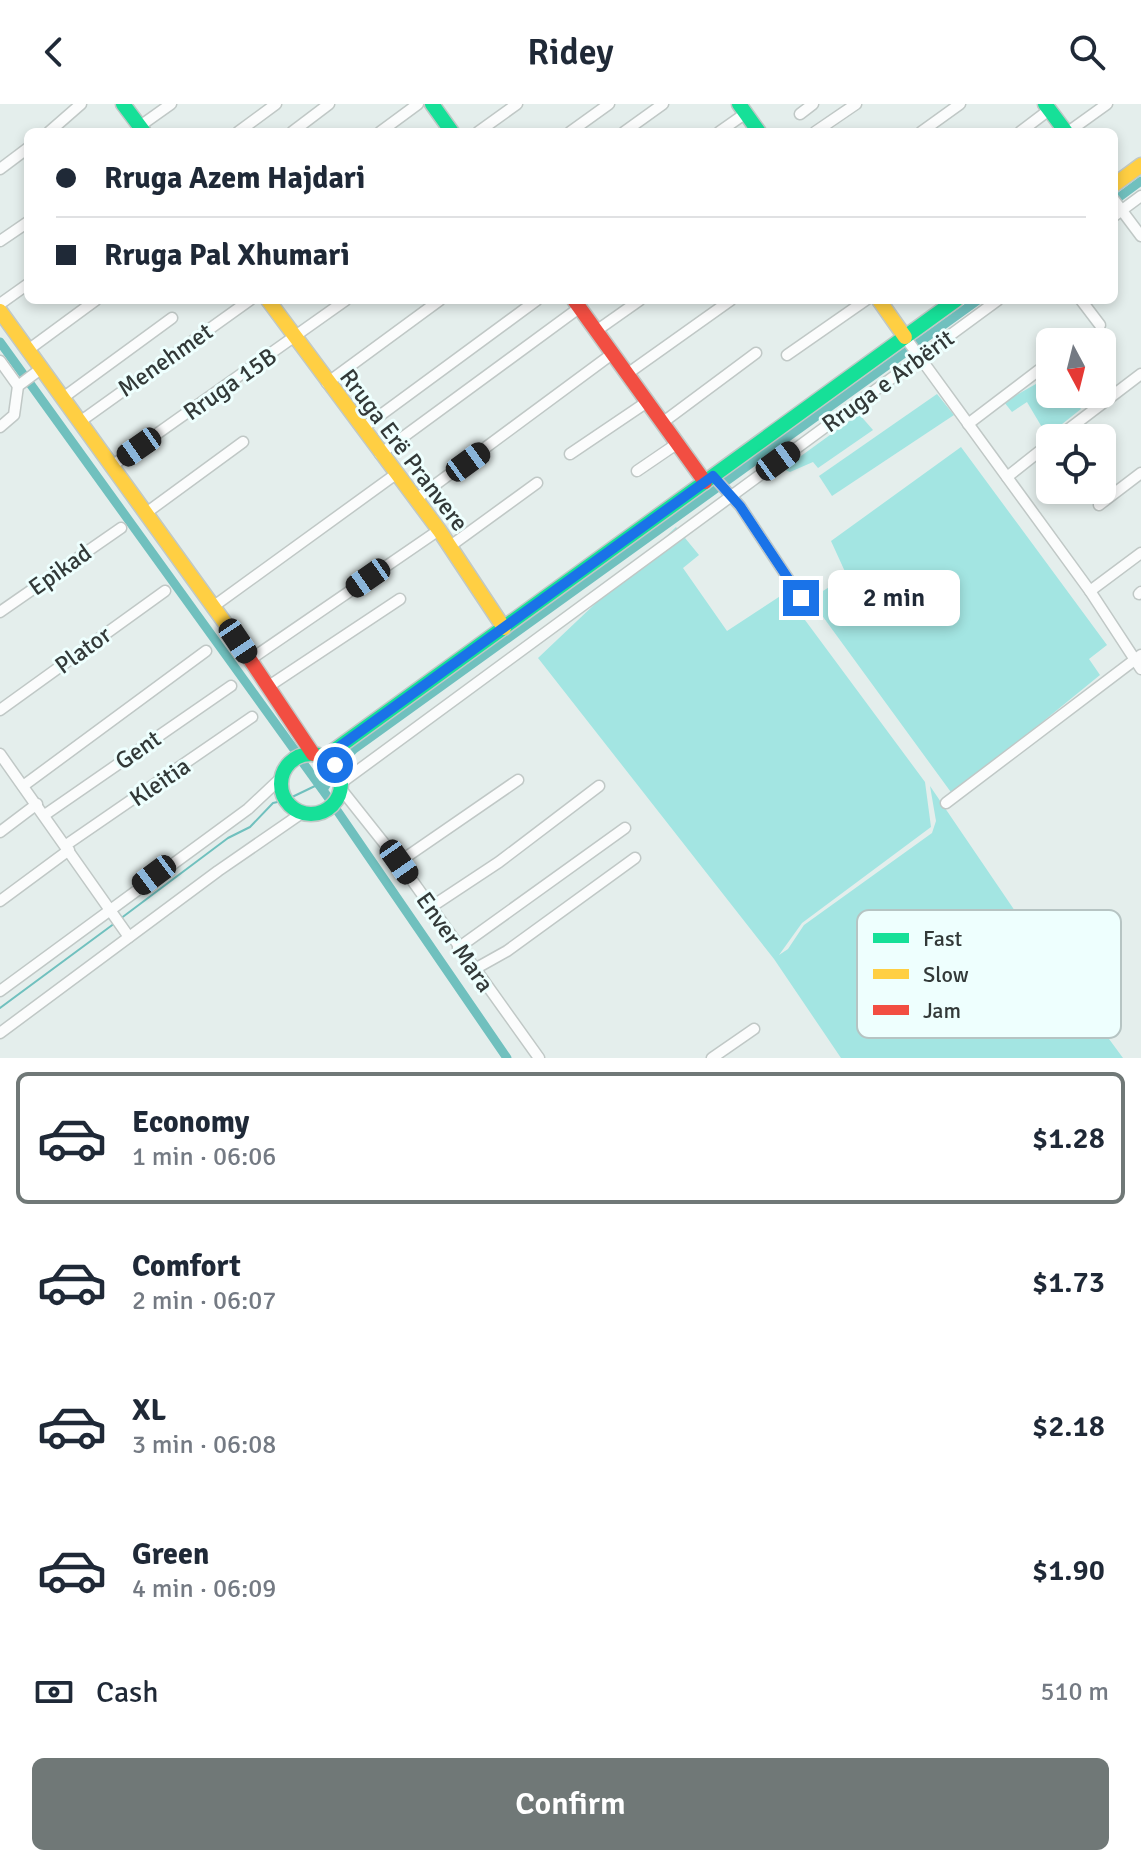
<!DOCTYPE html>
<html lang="en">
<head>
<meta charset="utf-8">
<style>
  :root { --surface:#fff; --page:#f2f2f3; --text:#1f2937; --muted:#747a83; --line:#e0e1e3; --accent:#707877 }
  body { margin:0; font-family:Signika,sans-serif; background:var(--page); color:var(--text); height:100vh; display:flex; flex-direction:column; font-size:30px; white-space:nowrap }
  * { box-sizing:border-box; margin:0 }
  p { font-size:26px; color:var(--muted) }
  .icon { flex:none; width:44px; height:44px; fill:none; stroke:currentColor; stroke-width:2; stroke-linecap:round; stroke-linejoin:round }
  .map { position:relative; height:954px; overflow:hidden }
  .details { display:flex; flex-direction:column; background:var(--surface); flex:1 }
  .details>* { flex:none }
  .banner { position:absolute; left:24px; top:24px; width:1094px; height:176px; border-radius:12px; box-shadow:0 4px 12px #0003; display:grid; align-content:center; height:176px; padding:0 32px; background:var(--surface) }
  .needle { width:52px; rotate:173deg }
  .fabs { position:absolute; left:1036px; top:224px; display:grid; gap:16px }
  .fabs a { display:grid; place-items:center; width:80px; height:80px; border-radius:12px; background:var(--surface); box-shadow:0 4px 12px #0003; font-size:40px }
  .end { position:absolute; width:36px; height:36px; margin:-18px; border:10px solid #1a73e8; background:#fff; box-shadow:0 0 0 4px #fff }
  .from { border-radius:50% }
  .bubble { position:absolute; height:56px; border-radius:12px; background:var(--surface); box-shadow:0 4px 12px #0003; font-size:26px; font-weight:600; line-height:56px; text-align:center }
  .car { position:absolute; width:24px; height:48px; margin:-24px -12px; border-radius:10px; box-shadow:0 0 6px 2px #0007; background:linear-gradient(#222 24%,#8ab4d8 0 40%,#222 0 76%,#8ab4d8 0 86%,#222 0) }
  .banner b { display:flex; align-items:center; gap:28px; height:76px; font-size:30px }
  .banner b+b { border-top:2px solid var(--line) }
  .banner i { width:20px; height:20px; background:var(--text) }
  ul { padding:14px 0 0; list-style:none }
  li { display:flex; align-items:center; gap:24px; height:132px; margin:0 16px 12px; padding:0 16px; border:4px solid transparent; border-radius:12px }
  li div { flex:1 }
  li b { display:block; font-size:30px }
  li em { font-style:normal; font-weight:600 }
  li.current { border-color:var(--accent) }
  li>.icon { width:72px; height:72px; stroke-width:1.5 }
  .pay { display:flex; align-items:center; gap:20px; height:88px; padding:0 32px; font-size:30px }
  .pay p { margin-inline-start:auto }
  .cta { display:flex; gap:16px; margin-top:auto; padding:16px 32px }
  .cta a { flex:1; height:92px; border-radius:12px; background:var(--accent); color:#fff; font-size:32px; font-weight:600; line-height:92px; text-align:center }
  header { display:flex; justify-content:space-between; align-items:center; height:104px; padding:0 32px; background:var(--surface); font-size:36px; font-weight:600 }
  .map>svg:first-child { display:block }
  .green { fill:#a3e5e2 }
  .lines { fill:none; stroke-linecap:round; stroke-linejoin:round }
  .stream { stroke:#70c0be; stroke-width:2 }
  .canal { stroke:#70c0be; stroke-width:9 }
  .street-casing { stroke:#c0c8c6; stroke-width:13 }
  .fast-casing { stroke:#c0c8c6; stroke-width:17 }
  .slow-casing { stroke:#c0c8c6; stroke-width:17 }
  .jam-casing { stroke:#c0c8c6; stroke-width:17 }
  .street { stroke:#fbfcfc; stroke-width:10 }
  .fast { stroke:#16e098; stroke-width:14 }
  .slow { stroke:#ffcf43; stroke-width:14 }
  .jam { stroke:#f24e42; stroke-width:14 }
  .route { stroke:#1a73e8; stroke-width:10 }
  .labels { text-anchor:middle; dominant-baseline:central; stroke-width:6; stroke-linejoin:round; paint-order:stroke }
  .street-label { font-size:24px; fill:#323938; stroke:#eefffe }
  .key { fill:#eefffe; stroke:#b6c4c3; stroke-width:2 }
  .key-label { font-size:22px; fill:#323938 }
</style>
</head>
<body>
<header><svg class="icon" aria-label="back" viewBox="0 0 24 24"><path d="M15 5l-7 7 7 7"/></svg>Ridey<svg class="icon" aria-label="search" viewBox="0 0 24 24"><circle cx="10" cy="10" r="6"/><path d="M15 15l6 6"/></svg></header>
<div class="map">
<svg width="1141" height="954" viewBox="0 0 1141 954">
  <rect width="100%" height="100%" fill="#e4eeec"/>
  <g class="green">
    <polygon points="1050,272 1050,290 1070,290 1081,305 1052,328 1047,322 1043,325 1027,298 1012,308 1004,298"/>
    <polygon points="937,290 954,311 832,392 819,372"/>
    <polygon points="859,310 873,326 818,364 813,358 790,368 783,365"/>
    <polygon points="961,343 1107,541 1089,555 1100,571 953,691 810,495 847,472 831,437"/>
    <polygon points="676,423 699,451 683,464 727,527 785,489 925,678 931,723 802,819 779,851 788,845 804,821 932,729 936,717 930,682 1015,807 1123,954 841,954 774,855 538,554"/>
  </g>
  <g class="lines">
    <g class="stream">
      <polyline points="290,694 315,682 324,684"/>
      <polyline points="120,815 228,734 250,723 273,699 282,697"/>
      <polyline points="0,904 115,819"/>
    </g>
    <g class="canal">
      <polyline points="1114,97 1141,77"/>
      <polyline points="0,238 296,648"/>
      <polyline points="301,656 330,696"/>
      <polyline points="340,659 354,645 978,196"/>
      <polyline points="324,684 334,668"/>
      <polyline points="336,705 507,954"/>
    </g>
    <g class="street-casing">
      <g id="street">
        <polyline points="800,10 813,0"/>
        <polyline points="140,22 171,0"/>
        <polyline points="49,28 81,0"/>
        <polyline points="238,28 276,0"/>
        <polyline points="292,28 329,0"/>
        <polyline points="380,28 418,0"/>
        <polyline points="478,28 517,0"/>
        <polyline points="570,28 609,0"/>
        <polyline points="624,28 663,0"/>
        <polyline points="719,28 746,9"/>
        <polyline points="815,28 856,0"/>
        <polyline points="921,28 960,0"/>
        <polyline points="1020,28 1049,6"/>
        <polyline points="1068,28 1107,0"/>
        <polyline points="0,65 28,44"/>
        <polyline points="1114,96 1141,132"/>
        <polyline points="1114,112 1141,92"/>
        <polyline points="0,137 28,118"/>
        <polyline points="1081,196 1100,221"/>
        <polyline points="0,200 28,180"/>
        <polyline points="596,227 640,196"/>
        <polyline points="905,233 1090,487 1141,565"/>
        <polyline points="28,246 96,196"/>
        <polyline points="787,251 866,196"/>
        <polyline points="0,257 18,282"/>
        <polyline points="627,270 731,196"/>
        <polyline points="327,279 440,196"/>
        <polyline points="64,293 172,214"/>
        <polyline points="81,317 250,196"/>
        <polyline points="662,319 756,249"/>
        <polyline points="968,320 1039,266 1050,273"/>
        <polyline points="0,323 14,311 18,282 42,264"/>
        <polyline points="363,324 537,196"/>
        <polyline points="1057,334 1141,270"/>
        <polyline points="380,350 579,204"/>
        <polyline points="570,350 647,298"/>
        <polyline points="113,361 346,196"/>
        <polyline points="637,367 678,339"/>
        <polyline points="713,372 740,402 801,494"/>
        <polyline points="1007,373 1050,339"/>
        <polyline points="416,395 612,250"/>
        <polyline points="1099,401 1141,369"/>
        <polyline points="146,409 243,338"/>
        <polyline points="449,443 537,379"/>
        <polyline points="1090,487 1141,449"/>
        <polyline points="1139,490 1141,488"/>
        <polyline points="214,502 396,370"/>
        <polyline points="0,508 121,424"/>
        <polyline points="251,555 439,426"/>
        <polyline points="269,582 400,495"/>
        <polyline points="0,606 165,487"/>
        <polyline points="0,650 129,833"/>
        <polyline points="341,679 998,196"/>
        <polyline points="23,682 206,547"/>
        <polyline points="341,685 399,758 539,954"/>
        <polyline points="946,699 1141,551"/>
        <polyline points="46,710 231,582"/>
        <polyline points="0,728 37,700"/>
        <polyline points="66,741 252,613"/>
        <polyline points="399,758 518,676"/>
        <polyline points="0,797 69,746"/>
        <polyline points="431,803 499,758 599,682"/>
        <polyline points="458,844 625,724"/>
        <polyline points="473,866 507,847 635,754"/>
        <polyline points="0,887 248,705 281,674"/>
        <polyline points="0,929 218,767 302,709"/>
        <polyline points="712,954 754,925"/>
      </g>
    </g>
    <g class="fast-casing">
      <g id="fast">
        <polyline points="123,0 144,28"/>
        <polyline points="432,0 452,28"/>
        <polyline points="739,0 759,28"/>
        <polyline points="1045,0 1066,28"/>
        <circle cx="311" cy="680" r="30"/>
        <polyline points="325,653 956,196"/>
      </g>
    </g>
    <g class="slow-casing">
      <g id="slow">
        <polyline points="1114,81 1141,61"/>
        <polyline points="268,196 439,426 504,524"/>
        <polyline points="879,196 905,233"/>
        <polyline points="0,207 233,530"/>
      </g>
    </g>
    <g class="jam-casing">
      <g id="jam">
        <polyline points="574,196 705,378"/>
        <polyline points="233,530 313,650"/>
      </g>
    </g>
    <use href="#street" class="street"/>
    <use href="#fast" class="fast"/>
    <use href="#slow" class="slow"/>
    <use href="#jam" class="jam"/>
  </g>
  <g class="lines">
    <polyline class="route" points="335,661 325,653 713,372 740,402 801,494"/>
  </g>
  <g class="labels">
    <g class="street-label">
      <text transform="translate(165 256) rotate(-35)">Menehmet</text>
      <text transform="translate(888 277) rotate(-36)">Rruga e Arbërit</text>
      <text transform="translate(230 280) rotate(-35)">Rruga 15B</text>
      <text transform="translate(404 346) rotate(53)">Rruga Erë Pranvere</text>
      <text transform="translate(60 466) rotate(-35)">Epikad</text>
      <text transform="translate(83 546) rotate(-36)">Plator</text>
      <text transform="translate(138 646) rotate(-35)">Gent</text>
      <text transform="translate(160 678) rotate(-34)">Kleitia</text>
      <text transform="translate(455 838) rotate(55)">Enver Mara</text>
    </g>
  </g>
  <rect x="857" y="806" width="264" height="128" rx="12" class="key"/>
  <rect x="873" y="829" width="36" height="10" fill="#16e098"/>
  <rect x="873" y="865" width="36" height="10" fill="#ffcf43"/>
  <rect x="873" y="901" width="36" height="10" fill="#f24e42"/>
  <g class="key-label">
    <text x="923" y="842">Fast</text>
    <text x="923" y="878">Slow</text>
    <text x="923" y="914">Jam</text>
  </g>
</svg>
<div class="fabs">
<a><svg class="needle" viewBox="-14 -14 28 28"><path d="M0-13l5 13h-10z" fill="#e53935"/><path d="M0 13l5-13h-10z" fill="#747a83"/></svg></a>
<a><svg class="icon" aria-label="locate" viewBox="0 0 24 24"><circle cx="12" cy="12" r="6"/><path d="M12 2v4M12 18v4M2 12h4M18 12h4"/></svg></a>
</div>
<i class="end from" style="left:335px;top:661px"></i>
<i class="end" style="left:801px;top:494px"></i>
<div class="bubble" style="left:828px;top:466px;width:132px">2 min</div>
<i class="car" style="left:139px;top:343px;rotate:235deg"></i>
<i class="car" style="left:778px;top:357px;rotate:54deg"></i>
<i class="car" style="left:468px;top:358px;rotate:54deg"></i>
<i class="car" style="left:368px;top:474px;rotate:235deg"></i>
<i class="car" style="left:238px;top:537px;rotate:146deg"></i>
<i class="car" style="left:399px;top:758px;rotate:145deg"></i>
<i class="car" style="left:154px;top:771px;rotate:233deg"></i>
<div class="banner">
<b><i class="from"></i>Rruga Azem Hajdari</b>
<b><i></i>Rruga Pal Xhumari</b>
</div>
</div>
<section class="details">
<ul>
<li class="current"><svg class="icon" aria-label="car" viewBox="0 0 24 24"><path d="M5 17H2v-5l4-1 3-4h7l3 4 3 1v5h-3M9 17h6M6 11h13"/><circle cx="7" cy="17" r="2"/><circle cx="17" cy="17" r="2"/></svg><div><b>Economy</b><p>1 min · 06:06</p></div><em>$1.28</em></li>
<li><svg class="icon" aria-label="car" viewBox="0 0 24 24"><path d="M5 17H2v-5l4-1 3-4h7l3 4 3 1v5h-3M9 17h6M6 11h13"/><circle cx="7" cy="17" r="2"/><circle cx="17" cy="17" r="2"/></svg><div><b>Comfort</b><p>2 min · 06:07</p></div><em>$1.73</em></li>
<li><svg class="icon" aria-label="car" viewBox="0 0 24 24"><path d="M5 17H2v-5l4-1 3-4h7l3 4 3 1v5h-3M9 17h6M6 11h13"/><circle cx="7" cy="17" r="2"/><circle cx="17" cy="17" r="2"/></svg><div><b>XL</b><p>3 min · 06:08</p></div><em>$2.18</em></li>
<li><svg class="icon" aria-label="car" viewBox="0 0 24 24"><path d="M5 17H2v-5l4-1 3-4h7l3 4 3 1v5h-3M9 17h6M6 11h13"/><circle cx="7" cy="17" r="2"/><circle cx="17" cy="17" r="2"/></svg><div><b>Green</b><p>4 min · 06:09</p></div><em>$1.90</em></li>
</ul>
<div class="pay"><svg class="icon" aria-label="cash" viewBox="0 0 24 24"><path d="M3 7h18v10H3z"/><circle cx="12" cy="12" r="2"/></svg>Cash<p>510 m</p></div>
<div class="cta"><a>Confirm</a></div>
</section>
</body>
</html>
